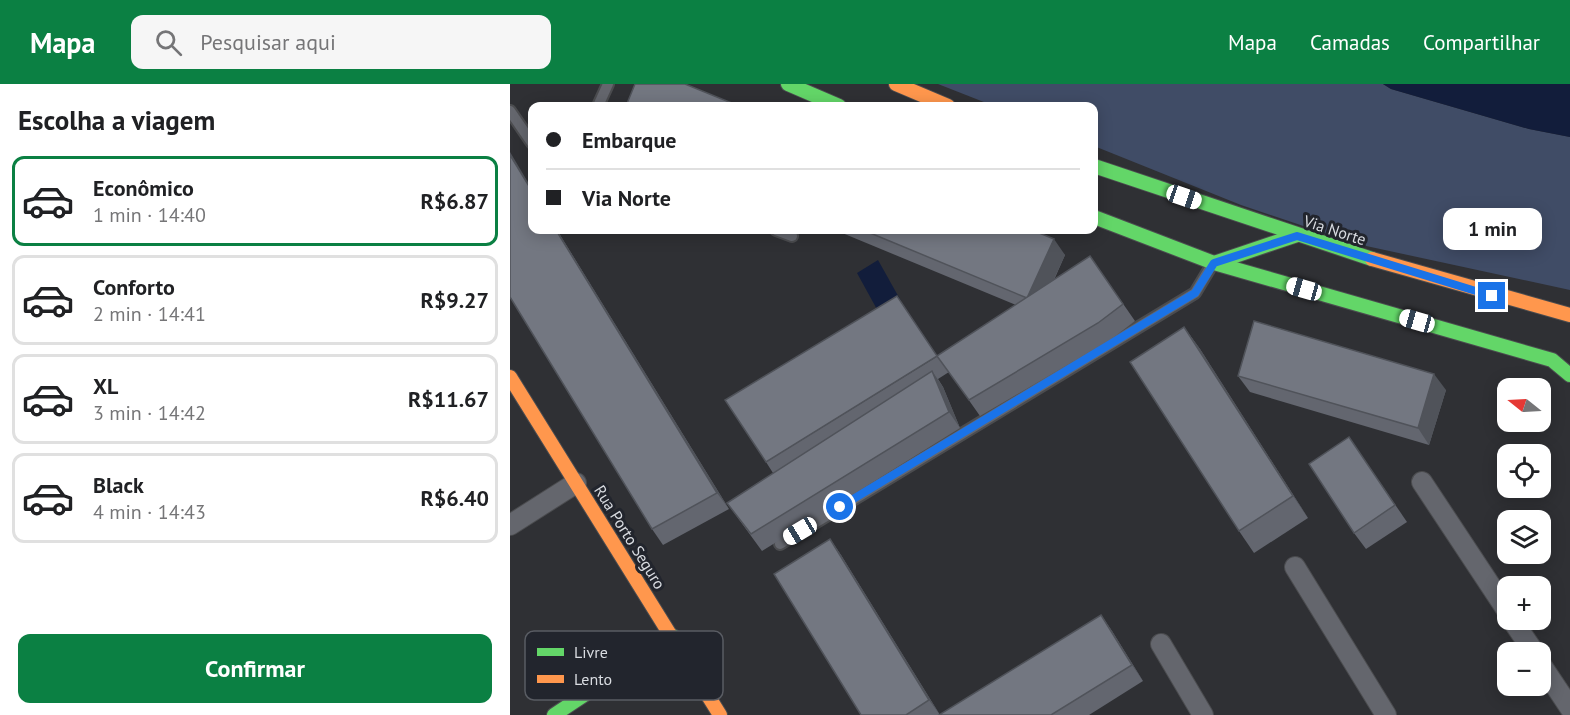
<!DOCTYPE html>
<html lang="pt">
<head>
<meta charset="utf-8">
<style>
  :root { --surface:#fff; --page:#f6f6f6; --text:#202124; --muted:#757577; --line:#e0e0e0; --accent:#0b8043 }
  body { margin:0; font-family:"PT Sans",sans-serif; background:var(--page); color:var(--text); height:100vh; display:flex; flex-direction:column; font-size:22px; white-space:nowrap }
  * { box-sizing:border-box; margin:0 }
  p { font-size:20px; color:var(--muted) }
  .icon { flex:none; width:33px; height:33px; fill:none; stroke:currentColor; stroke-width:2; stroke-linecap:round; stroke-linejoin:round }
  .map { position:relative; flex:1; overflow:hidden }
  .panel { display:flex; flex-direction:column; background:var(--surface); width:510px }
  .panel>* { flex:none }
  .banner { position:absolute; left:18px; top:18px; width:570px; height:132px; border-radius:12px; box-shadow:0 3px 15px #0003; display:grid; align-content:center; height:132px; padding:0 18px; background:var(--surface) }
  .needle { width:39px; rotate:288deg }
  .controls { position:absolute; left:987px; top:294px; display:grid; gap:12px }
  .controls a { display:grid; place-items:center; width:54px; height:54px; border-radius:12px; background:var(--surface); box-shadow:0 3px 15px #0003; font-size:30px }
  .end { position:absolute; width:27px; height:27px; margin:-14px; border:8px solid #1a73e8; background:#fff; box-shadow:0 0 0 3px #fff }
  .from { border-radius:50% }
  .bubble { position:absolute; height:42px; border-radius:12px; background:var(--surface); box-shadow:0 3px 15px #0003; font-size:20px; font-weight:700; line-height:42px; text-align:center }
  .car { position:absolute; width:18px; height:36px; margin:-18px -9px; border-radius:8px; box-shadow:0 0 4px 2px #0007; background:linear-gradient(#fff 24%,#345 0 40%,#fff 0 76%,#345 0 86%,#fff 0) }
  .banner b { display:flex; align-items:center; gap:21px; height:57px; font-size:22px }
  .banner b+b { border-top:2px solid var(--line) }
  .banner i { width:15px; height:15px; background:var(--text) }
  ul { padding:0; list-style:none }
  li { display:flex; align-items:center; gap:18px; height:90px; margin:0 12px 9px; padding:0 6px; border:3px solid var(--line); border-radius:12px }
  li div { flex:1 }
  li b { display:block; font-size:22px }
  li em { font-style:normal; font-weight:700 }
  li.selected { border-color:var(--accent) }
  li>.icon { width:54px; height:54px; stroke-width:1.5 }
  h2 { padding:0 18px; font-size:27px; line-height:72px }
  .button { display:flex; gap:12px; margin-top:auto; padding:12px 18px }
  .button a { flex:1; height:69px; border-radius:12px; background:var(--accent); color:#fff; font-size:24px; font-weight:700; line-height:69px; text-align:center }
  header { display:flex; align-items:center; gap:36px; box-sizing:border-box; height:84px; padding:0 30px; background:var(--accent); color:#fff }
  header strong { font-size:28px }
  nav { display:flex; gap:33px; margin-inline-start:auto; font-size:21px }
  .search { width:420px; height:54px; background:var(--page); display:flex; align-items:center; gap:15px; box-sizing:border-box; padding:0 21px; border-radius:12px; color:var(--muted); font-size:22px }
  main { display:flex; flex:1; min-height:0 }
  .map>svg:first-child { display:block }
  .green { fill:#404c66 }
  .water { fill:#121d3b }
  .lines { fill:none; stroke-linecap:round; stroke-linejoin:round }
  .lane-casing { stroke:#4b4c4f; stroke-width:14 }
  .street-casing { stroke:#4b4c4f; stroke-width:22 }
  .fast-casing { stroke:#4b4c4f; stroke-width:16 }
  .slow-casing { stroke:#4b4c4f; stroke-width:16 }
  .lane { stroke:#64666d; stroke-width:10 }
  .street { stroke:#64666d; stroke-width:20 }
  .fast { stroke:#63d668; stroke-width:14 }
  .slow { stroke:#ff974d; stroke-width:14 }
  .wall { fill:#63666f }
  .shaded-wall { fill:#50535a }
  .building { fill:#737781; stroke:#50535a; stroke-width:1.5 }
  .route { stroke:#1a73e8; stroke-width:8 }
  .labels { text-anchor:middle; dominant-baseline:central; stroke-width:6; stroke-linejoin:round; paint-order:stroke }
  .street-label { font-size:16px; fill:#d9dce1; stroke:#22252d }
  .key { fill:#22252d; stroke:#595c63; stroke-width:1.5 }
  .key-label { font-size:16px; fill:#d9dce1 }
</style>
</head>
<body>
<header>
<strong>Mapa</strong>
<div class="search"><svg class="icon" aria-label="search" viewBox="0 0 24 24"><circle cx="10" cy="10" r="6"/><path d="M15 15l6 6"/></svg>Pesquisar aqui</div>
<nav><a>Mapa</a><a>Camadas</a><a>Compartilhar</a></nav>
</header>
<main>
<section class="panel">
<h2>Escolha a viagem</h2>
<ul>
<li class="selected"><svg class="icon" aria-label="car" viewBox="0 0 24 24"><path d="M5 17H2v-5l4-1 3-4h7l3 4 3 1v5h-3M9 17h6M6 11h13"/><circle cx="7" cy="17" r="2"/><circle cx="17" cy="17" r="2"/></svg><div><b>Econômico</b><p>1 min · 14:40</p></div><em>R$6.87</em></li>
<li><svg class="icon" aria-label="car" viewBox="0 0 24 24"><path d="M5 17H2v-5l4-1 3-4h7l3 4 3 1v5h-3M9 17h6M6 11h13"/><circle cx="7" cy="17" r="2"/><circle cx="17" cy="17" r="2"/></svg><div><b>Conforto</b><p>2 min · 14:41</p></div><em>R$9.27</em></li>
<li><svg class="icon" aria-label="car" viewBox="0 0 24 24"><path d="M5 17H2v-5l4-1 3-4h7l3 4 3 1v5h-3M9 17h6M6 11h13"/><circle cx="7" cy="17" r="2"/><circle cx="17" cy="17" r="2"/></svg><div><b>XL</b><p>3 min · 14:42</p></div><em>R$11.67</em></li>
<li><svg class="icon" aria-label="car" viewBox="0 0 24 24"><path d="M5 17H2v-5l4-1 3-4h7l3 4 3 1v5h-3M9 17h6M6 11h13"/><circle cx="7" cy="17" r="2"/><circle cx="17" cy="17" r="2"/></svg><div><b>Black</b><p>4 min · 14:43</p></div><em>R$6.40</em></li>
</ul>
<div class="button"><a>Confirmar</a></div>
</section>
<div class="map">
<svg width="1060" height="631" viewBox="0 0 1060 631">
  <rect width="100%" height="100%" fill="#2f3034"/>
  <polygon class="green" points="428,0 873,0 881,5 1019,45 1060,53 1060,206 847,160 731,121 584,62 584,22 484,22"/>
  <g class="water">
    <polygon points="873,0 1060,0 1060,53 1019,45 881,5"/>
    <polygon points="368,176 391,217 369,229 347,189"/>
  </g>
  <g class="lines">
    <g class="lane-casing">
      <g id="lane">
        <polyline points="88,22 98,0"/>
        <polyline points="0,27 22,59"/>
        <polyline points="266,146 282,152"/>
        <polyline points="270,460 685,209 703,179"/>
      </g>
    </g>
    <g class="street-casing">
      <g id="street">
        <polyline points="912,398 998,528"/>
        <polyline points="0,441 66,399"/>
        <polyline points="785,483 876,631"/>
        <polyline points="1002,536 1024,568"/>
        <polyline points="651,560 693,631"/>
        <polyline points="1030,579 1060,624"/>
      </g>
    </g>
    <g class="fast-casing">
      <g id="fast">
        <polyline points="278,0 329,22"/>
        <polyline points="584,82 862,175"/>
        <polyline points="584,133 704,179 787,151"/>
        <polyline points="704,179 1042,276 1060,291"/>
        <polyline points="44,631 163,552"/>
      </g>
    </g>
    <g class="slow-casing">
      <g id="slow">
        <polyline points="386,0 438,22"/>
        <polyline points="862,175 1060,231"/>
        <polyline points="0,293 210,631"/>
      </g>
    </g>
    <use href="#lane" class="lane"/>
    <use href="#street" class="street"/>
    <use href="#fast" class="fast"/>
    <use href="#slow" class="slow"/>
  </g>
  <g class="wall">
    <polygon points="47,146 219,425 153,461 142,445"/>
    <polygon points="325,146 522,146 555,171 544,196 580,172 625,237 600,256 470,332 439,288 428,295 433,303 450,344 252,467 217,419 263,389 256,378 428,272 506,221"/>
    <polygon points="674,243 690,265 798,434 744,469 729,447"/>
    <polygon points="728,292 936,306 919,361 740,308"/>
    <polygon points="839,353 897,438 856,465 844,449"/>
    <polygon points="320,455 331,471 430,631 591,531 602,547 633,597 579,631 351,631"/>
  </g>
  <g class="shaded-wall">
    <polygon points="0,68 22,105 22,107 0,71"/>
    <polygon points="46,146 47,146 219,425 207,409"/>
    <polygon points="544,155 555,171 528,230 517,214"/>
    <polygon points="674,243 690,265 798,434 783,412"/>
    <polygon points="422,287 433,303 450,344 439,328"/>
    <polygon points="924,290 936,306 919,361 908,344"/>
    <polygon points="320,455 331,471 430,631 419,616"/>
    <polygon points="591,531 602,547 633,597 622,581"/>
  </g>
  <g class="building">
    <polygon points="125,0 175,0 229,22 116,22"/>
    <polygon points="0,71 22,107 22,146 46,146 207,409 142,445 0,213"/>
    <polygon points="353,146 522,146 544,155 517,214"/>
    <polygon points="580,172 613,220 588,239 459,316 427,272 256,378 215,316 387,212 427,272"/>
    <polygon points="744,237 924,290 908,344 728,292"/>
    <polygon points="674,243 783,412 729,447 620,278"/>
    <polygon points="422,287 439,328 241,450 217,419"/>
    <polygon points="839,353 885,421 844,449 799,380"/>
    <polygon points="320,455 419,616 396,631 351,631 264,490"/>
    <polygon points="591,531 622,581 541,631 429,631"/>
  </g>
  <g class="lines">
    <polyline class="route" points="330,423 685,209 704,179 787,152 982,212"/>
  </g>
  <g class="labels">
    <g class="street-label">
      <text transform="translate(825 146) rotate(18)">Via Norte</text>
      <text transform="translate(120 453) rotate(58)">Rua Porto Seguro</text>
    </g>
  </g>
  <rect x="15" y="547" width="198" height="69" rx="9" class="key"/>
  <rect x="27" y="564" width="27" height="8" fill="#63d668"/>
  <rect x="27" y="591" width="27" height="8" fill="#ff974d"/>
  <g class="key-label">
    <text x="64" y="574">Livre</text>
    <text x="64" y="601">Lento</text>
  </g>
</svg>
<div class="controls">
<a><svg class="needle" viewBox="-14 -14 28 28"><path d="M0-13l5 13h-10z" fill="#e53935"/><path d="M0 13l5-13h-10z" fill="#757577"/></svg></a>
<a><svg class="icon" aria-label="locate" viewBox="0 0 24 24"><circle cx="12" cy="12" r="6"/><path d="M12 2v4M12 18v4M2 12h4M18 12h4"/></svg></a>
<a><svg class="icon" aria-label="layers" viewBox="0 0 24 24"><path d="M12 4l9 5-9 5-9-5zM3 14l9 5 9-5"/></svg></a>
<a>+</a>
<a>−</a>
</div>
<i class="end from" style="left:330px;top:423px"></i>
<i class="end" style="left:982px;top:212px"></i>
<div class="bubble" style="left:933px;top:124px;width:99px">1 min</div>
<i class="car" style="left:674px;top:113px;rotate:109deg"></i>
<i class="car" style="left:794px;top:205px;rotate:286deg"></i>
<i class="car" style="left:907px;top:237px;rotate:286deg"></i>
<i class="car" style="left:290px;top:447px;rotate:239deg"></i>
<div class="banner">
<b><i class="from"></i>Embarque</b>
<b><i></i>Via Norte</b>
</div>
</div>
</main>
</body>
</html>
